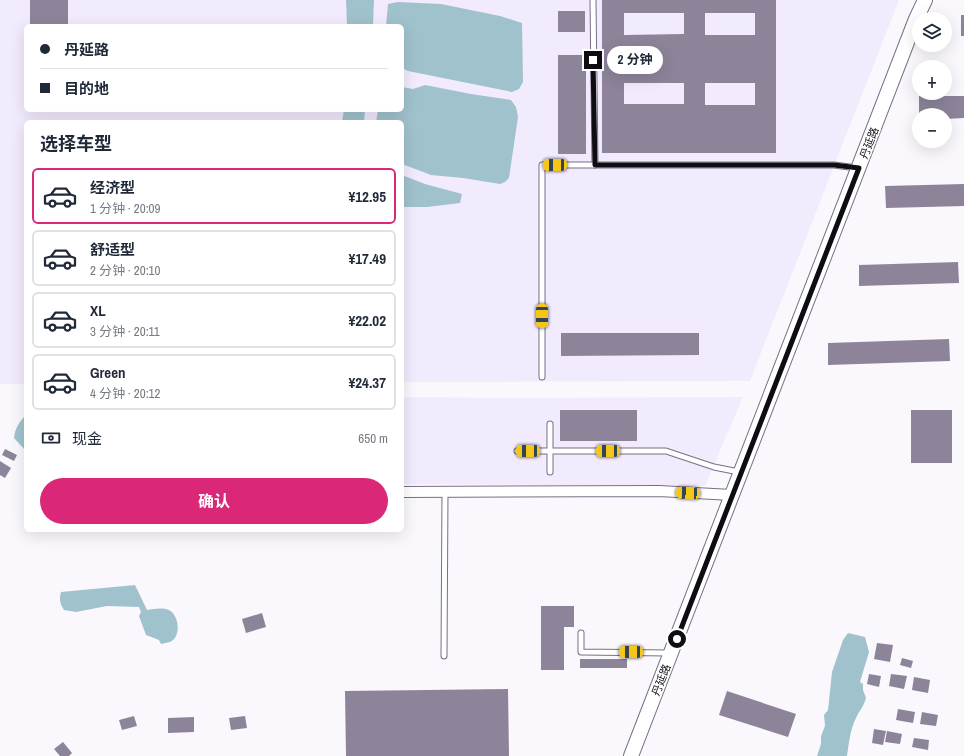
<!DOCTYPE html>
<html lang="zh">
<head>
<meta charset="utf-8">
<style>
  :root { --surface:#fff; --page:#f6f6f7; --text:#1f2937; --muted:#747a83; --line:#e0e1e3; --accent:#db2777 }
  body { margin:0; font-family:"Archivo Narrow","Noto Sans SC",sans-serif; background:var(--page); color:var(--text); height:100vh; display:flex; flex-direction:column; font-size:15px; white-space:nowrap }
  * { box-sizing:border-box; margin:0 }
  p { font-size:13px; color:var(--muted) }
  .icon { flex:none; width:22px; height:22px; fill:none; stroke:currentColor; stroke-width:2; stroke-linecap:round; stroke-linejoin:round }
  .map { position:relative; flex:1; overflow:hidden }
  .sheet { position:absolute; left:24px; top:120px; width:380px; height:412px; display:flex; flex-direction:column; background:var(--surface); border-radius:6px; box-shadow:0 4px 16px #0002 }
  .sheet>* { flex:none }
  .hud { position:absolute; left:24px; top:24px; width:380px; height:88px; border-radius:6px; box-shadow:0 4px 16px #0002; display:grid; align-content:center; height:88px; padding:0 16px; background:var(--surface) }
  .controls { position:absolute; left:912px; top:12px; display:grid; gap:8px }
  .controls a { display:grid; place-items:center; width:40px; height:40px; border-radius:50%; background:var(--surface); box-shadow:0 4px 16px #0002; font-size:20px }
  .end { position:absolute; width:18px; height:18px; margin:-9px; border:5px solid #0f0c14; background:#fff; box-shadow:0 0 0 2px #fff }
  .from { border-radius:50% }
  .bubble { position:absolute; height:28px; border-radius:14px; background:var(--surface); box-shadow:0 4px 16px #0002; font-size:13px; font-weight:700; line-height:28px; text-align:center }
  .car { position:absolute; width:12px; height:24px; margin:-12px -6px; border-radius:5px; box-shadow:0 0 3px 1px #0007; background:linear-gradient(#f5c518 24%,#345 0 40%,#f5c518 0 76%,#345 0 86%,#f5c518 0) }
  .hud b { display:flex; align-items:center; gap:14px; height:38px; font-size:15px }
  .hud b+b { border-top:1px solid var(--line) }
  .hud i { width:10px; height:10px; background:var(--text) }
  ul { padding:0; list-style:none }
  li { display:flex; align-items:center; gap:12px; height:56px; margin:0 8px 6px; padding:0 8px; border:2px solid var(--line); border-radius:6px }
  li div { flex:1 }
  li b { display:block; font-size:15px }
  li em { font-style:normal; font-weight:700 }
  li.selected { border-color:var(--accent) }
  li>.icon { width:36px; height:36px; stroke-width:1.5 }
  h2 { padding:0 16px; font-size:18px; line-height:48px }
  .pay { display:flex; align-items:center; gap:10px; height:44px; padding:0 16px; font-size:15px }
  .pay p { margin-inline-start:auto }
  .action { display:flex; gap:8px; margin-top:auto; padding:8px 16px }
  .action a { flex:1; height:46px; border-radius:24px; background:var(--accent); color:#fff; font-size:16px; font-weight:700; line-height:46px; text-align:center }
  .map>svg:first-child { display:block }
  .built { fill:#f2ebfe; fill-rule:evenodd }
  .water { fill:#a0c2cd }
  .building { fill:#8d849a; fill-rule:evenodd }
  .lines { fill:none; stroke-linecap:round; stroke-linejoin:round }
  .lane-casing { stroke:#786f85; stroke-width:7 }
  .street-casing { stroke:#786f85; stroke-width:12 }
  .secondary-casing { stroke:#786f85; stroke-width:16 }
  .lane { stroke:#fff; stroke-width:5 }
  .street { stroke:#fff; stroke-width:10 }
  .secondary { stroke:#fff; stroke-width:14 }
  .route { stroke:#0f0c14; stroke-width:5 }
  .labels { text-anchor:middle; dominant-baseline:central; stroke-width:3; stroke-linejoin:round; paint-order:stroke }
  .street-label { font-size:11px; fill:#0f0c14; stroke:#fff }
</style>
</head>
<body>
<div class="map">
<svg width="964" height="756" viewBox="0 0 964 756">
  <rect width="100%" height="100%" fill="#faf8fd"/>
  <g class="built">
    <path d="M0,0H899L750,381L402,382V122H26V384H0ZM26,26H402V110H26Z"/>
    <polygon points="402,397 506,398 743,397 705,486 402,484"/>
  </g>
  <g class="water">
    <polygon points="346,0 374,0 373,26 347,26"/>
    <polygon points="398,2 441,4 500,16 522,23 523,82 519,89 512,92 408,71 402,68 402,26 386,26 388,4"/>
    <polygon points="425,85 471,94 511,100 516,107 518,117 509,178 505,182 500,184 463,178 431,175 402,164 402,122 376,122 378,110 402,110 402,87 413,89"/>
    <polygon points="344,110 365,110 364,122 342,122"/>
    <polygon points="402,175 425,184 462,194 460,203 427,207 403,207 402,206"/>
    <path d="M26,415V451L14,438C15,428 19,422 26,415Z"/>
    <path d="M135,585L147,610C153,609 162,607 169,610C179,615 182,637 170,642C168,643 163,643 161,644L159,640L146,635L139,616L141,612L139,607L107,606L76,612L64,610C60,604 59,599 61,592Z"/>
    <path d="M848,633L865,637L869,652L860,682L863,684V690L866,698C864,706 859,711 856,718C850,730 849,743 847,756H817L821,744V736L825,726L824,715L828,710L832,672L843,640Z"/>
  </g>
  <g class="building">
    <rect x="30" y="0" width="38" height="26"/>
    <path d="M602,0H776V153H602ZM624,13H684V34L624,35ZM705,13H755V35H705ZM624,83H684V104H624ZM705,83H755V105H705Z"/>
    <rect x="558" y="11" width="27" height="21"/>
    <rect x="961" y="15" width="3" height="21"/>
    <rect x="558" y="55" width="28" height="99"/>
    <polygon points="919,96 964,96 964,118 945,119 945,115 919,115"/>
    <polygon points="964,184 964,206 886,208 885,186"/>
    <polygon points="958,262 959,283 859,286 859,265"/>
    <polygon points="561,333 699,333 699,355 561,356"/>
    <polygon points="949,339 950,361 828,365 828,343"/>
    <rect x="560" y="410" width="77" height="31"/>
    <rect x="911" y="410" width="41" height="53"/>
    <polygon points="5,449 17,455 14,461 2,455"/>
    <polygon points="0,461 11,468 5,478 0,475"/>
    <polygon points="541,606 574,606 574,627 564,627 564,670 541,670"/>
    <polygon points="262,613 266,627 246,633 242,619"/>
    <polygon points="877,643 893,645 890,662 874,659"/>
    <polygon points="902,658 913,661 911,668 900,665"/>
    <rect x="580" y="659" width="47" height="9"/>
    <polygon points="869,674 881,676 879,687 867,684"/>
    <polygon points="891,674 907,676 904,689 889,686"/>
    <polygon points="914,677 930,680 928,693 912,690"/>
    <polygon points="508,689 509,756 346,756 345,691"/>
    <polygon points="727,691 796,714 788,737 719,715"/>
    <polygon points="898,709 915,712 913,723 896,720"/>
    <polygon points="922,712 938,715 936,726 920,724"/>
    <polygon points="134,716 137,726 122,730 119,720"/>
    <polygon points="245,716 247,728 231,730 229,718"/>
    <polygon points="194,717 194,732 168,733 168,718"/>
    <polygon points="874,729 886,731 883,745 872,743"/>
    <polygon points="887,731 902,734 900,744 885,742"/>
    <polygon points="914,738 929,740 928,750 912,747"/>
    <polygon points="63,742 72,753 69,756 60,756 54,749"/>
  </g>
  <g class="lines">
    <g class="lane-casing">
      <g id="lane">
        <polyline points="593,0 595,165"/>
        <polyline points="542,377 542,165 834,165 857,168"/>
        <polyline points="517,451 666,451 714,467 739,472"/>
        <polyline points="550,472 550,424"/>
        <polyline points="581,633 581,652 669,653"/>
        <polyline points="444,656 445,492"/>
      </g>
    </g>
    <g class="street-casing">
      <polyline id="street" points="402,492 659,491 732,495"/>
    </g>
    <g class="secondary-casing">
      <polyline id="secondary" points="631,756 916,19 925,0"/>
    </g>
    <use href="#lane" class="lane"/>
    <use href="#street" class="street"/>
    <use href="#secondary" class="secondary"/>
  </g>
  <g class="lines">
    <polyline class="route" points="593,60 595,165 834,165 859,168 677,639"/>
  </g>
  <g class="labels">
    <g class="street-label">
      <text transform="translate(869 143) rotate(-69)">丹延路</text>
      <text transform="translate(661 680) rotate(-69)">丹延路</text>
    </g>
  </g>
</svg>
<div class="controls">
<a><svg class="icon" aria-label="layers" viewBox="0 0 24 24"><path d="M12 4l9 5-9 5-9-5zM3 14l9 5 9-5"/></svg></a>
<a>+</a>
<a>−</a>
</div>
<i class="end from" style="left:677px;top:639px"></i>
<i class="end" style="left:593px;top:60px"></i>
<div class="bubble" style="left:607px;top:46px;width:56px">2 分钟</div>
<i class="car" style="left:555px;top:165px;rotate:270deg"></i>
<i class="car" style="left:542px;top:316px;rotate:180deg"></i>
<i class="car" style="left:528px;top:451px;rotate:270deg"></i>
<i class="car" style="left:608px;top:451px;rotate:270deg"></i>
<i class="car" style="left:688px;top:493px;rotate:273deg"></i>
<i class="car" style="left:631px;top:652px;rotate:270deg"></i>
<div class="hud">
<b><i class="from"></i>丹延路</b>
<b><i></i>目的地</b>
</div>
<section class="sheet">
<h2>选择车型</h2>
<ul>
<li class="selected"><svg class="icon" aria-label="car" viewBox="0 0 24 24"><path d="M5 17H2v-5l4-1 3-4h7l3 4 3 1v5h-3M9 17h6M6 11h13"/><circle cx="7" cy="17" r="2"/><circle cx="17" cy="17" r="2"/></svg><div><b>经济型</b><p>1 分钟 · 20:09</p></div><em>¥12.95</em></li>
<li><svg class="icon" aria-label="car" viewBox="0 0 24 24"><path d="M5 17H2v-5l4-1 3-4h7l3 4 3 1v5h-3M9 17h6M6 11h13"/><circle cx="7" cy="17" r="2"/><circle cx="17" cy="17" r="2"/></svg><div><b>舒适型</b><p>2 分钟 · 20:10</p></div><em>¥17.49</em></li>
<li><svg class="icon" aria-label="car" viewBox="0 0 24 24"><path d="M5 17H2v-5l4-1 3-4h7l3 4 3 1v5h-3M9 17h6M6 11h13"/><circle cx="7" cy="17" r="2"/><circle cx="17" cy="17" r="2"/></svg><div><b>XL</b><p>3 分钟 · 20:11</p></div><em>¥22.02</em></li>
<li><svg class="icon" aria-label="car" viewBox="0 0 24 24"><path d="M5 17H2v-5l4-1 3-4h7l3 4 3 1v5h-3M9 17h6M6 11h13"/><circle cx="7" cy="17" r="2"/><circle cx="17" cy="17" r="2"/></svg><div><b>Green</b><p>4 分钟 · 20:12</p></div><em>¥24.37</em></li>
</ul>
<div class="pay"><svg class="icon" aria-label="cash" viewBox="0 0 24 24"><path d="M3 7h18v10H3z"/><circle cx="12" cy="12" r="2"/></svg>现金<p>650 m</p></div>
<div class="action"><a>确认</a></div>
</section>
</div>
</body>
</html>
